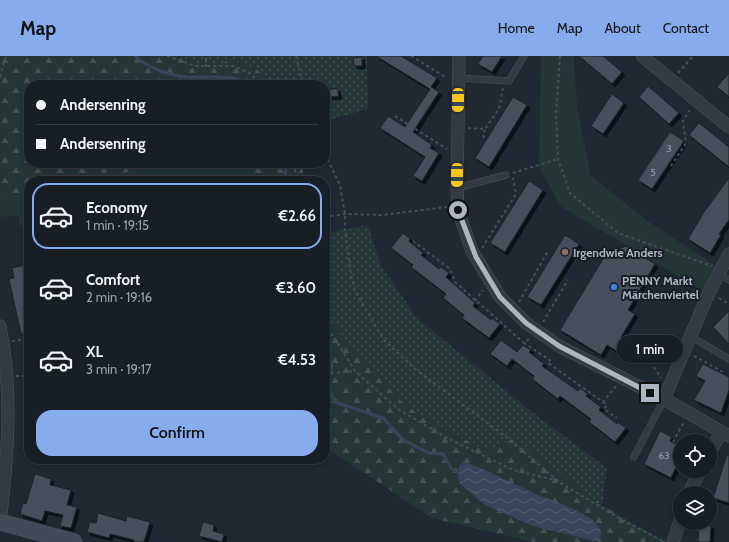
<!DOCTYPE html>
<html lang="en">
<head>
<meta charset="utf-8">
<style>
  :root { --surface:#181e26; --page:#252b32; --text:#f1f3f6; --muted:#9fa2a7; --line:#363c43; --accent:#86acee }
  body { margin:0; font-family:Cabin,sans-serif; background:var(--page); color:var(--text); height:100vh; display:flex; flex-direction:column; font-size:15px; white-space:nowrap }
  * { box-sizing:border-box; margin:0 }
  p { font-size:13px; color:var(--muted) }
  .icon { flex:none; width:22px; height:22px; fill:none; stroke:currentColor; stroke-width:2; stroke-linecap:round; stroke-linejoin:round }
  .map { position:relative; flex:1; overflow:hidden }
  .sheet { position:absolute; left:24px; top:120px; width:306px; height:288px; display:flex; flex-direction:column; background:var(--surface); border-radius:16px; box-shadow:0 2px 6px #0003,0 0 0 1px var(--line) }
  .sheet>* { flex:none }
  .guide { position:absolute; left:24px; top:24px; width:306px; height:88px; border-radius:16px; box-shadow:0 2px 6px #0003,0 0 0 1px var(--line); display:grid; align-content:center; height:88px; padding:0 12px; background:var(--surface) }
  .buttons { position:absolute; left:673px; top:378px; display:grid; gap:8px }
  .buttons a { display:grid; place-items:center; width:44px; height:44px; border-radius:50%; background:var(--surface); box-shadow:0 2px 6px #0003,0 0 0 1px var(--line); font-size:20px }
  .end { position:absolute; width:18px; height:18px; margin:-9px; border:5px solid #adb5c1; background:#111; box-shadow:0 0 0 2px #111 }
  .from { border-radius:50% }
  .bubble { position:absolute; height:28px; border-radius:14px; background:var(--surface); box-shadow:0 2px 6px #0003,0 0 0 1px var(--line); font-size:13px; font-weight:600; line-height:28px; text-align:center }
  .car { position:absolute; width:12px; height:24px; margin:-12px -6px; border-radius:5px; box-shadow:0 0 3px 1px #0007; background:linear-gradient(#f5c518 24%,#345 0 40%,#f5c518 0 76%,#345 0 86%,#f5c518 0) }
  .guide b { display:flex; align-items:center; gap:14px; height:38px; font-size:15px }
  .guide b+b { border-top:1px solid var(--line) }
  .guide i { width:10px; height:10px; background:var(--text) }
  ul { padding:7px 0 0; list-style:none }
  li { display:flex; align-items:center; gap:12px; height:66px; margin:0 8px 6px; padding:0 4px; border:2px solid transparent; border-radius:16px }
  li div { flex:1 }
  li b { display:block; font-size:15px }
  li em { font-style:normal; font-weight:600 }
  li.on { border-color:var(--accent) }
  li>.icon { width:36px; height:36px; stroke-width:1.5 }
  .button { display:flex; gap:8px; margin-top:auto; padding:8px 12px }
  .button a { flex:1; height:46px; border-radius:16px; background:var(--accent); color:#111; font-size:16px; font-weight:600; line-height:46px; text-align:center }
  header { display:flex; align-items:center; gap:24px; box-sizing:border-box; height:56px; padding:0 20px; background:var(--accent); color:#111 }
  header strong { font-size:19px }
  nav { display:flex; gap:22px; margin-inline-start:auto; font-size:14px }
  .map>svg:first-child { display:block }
  .green { fill:#253636 }
  .forest { fill:url(#forest-firs) }
  .garden { fill:url(#garden-dots) }
  .water { fill:url(#water-waves) }
  .lines { fill:none; stroke-linecap:round; stroke-linejoin:round }
  .stream { stroke:#37455b; stroke-width:3 }
  .building { fill:#474f5d; stroke:#1b212a; filter:url(#shadow) }
  .service-casing { stroke:#4e555f; stroke-width:7 }
  .minor-casing { stroke:#4e555f; stroke-width:13 }
  .secondary-casing { stroke:#4e555f; stroke-width:17 }
  .path { stroke:#425154; stroke-width:2; stroke-dasharray:3 3; stroke-linecap:butt }
  .service { stroke:#333a44; stroke-width:6 }
  .minor { stroke:#333a44; stroke-width:12 }
  .secondary { stroke:#424957; stroke-width:16 }
  .route { stroke:#adb5c1; stroke-width:5 }
  .education-dot { fill:#8d6e63; stroke:#191f28; stroke-width:1.5 }
  .shop-dot { fill:#3f7fe0; stroke:#191f28; stroke-width:1.5 }
  .labels { text-anchor:middle; dominant-baseline:central; stroke-width:4; stroke-linejoin:round; paint-order:stroke }
  .number-label { font-size:10px; fill:#949ca8 }
  .poi-label { font-size:12px; font-weight:bold; fill:#adb5c1; stroke:#191f28; text-anchor:start }
</style>
</head>
<body>
<header>
<strong>Map</strong>
<nav><a>Home</a><a>Map</a><a>About</a><a>Contact</a></nav>
</header>
<div class="map">
<svg width="729" height="486" viewBox="0 0 729 486">
  <defs>
    <pattern id="forest-firs" width="22" height="20" patternUnits="userSpaceOnUse"><rect width="22" height="20" fill="#253636"/><path d="M5 1l3.5 6h-7zM16 11l3.5 6h-7z" fill="#425151"/></pattern>
    <pattern id="garden-dots" width="8" height="8" patternUnits="userSpaceOnUse"><rect width="8" height="8" fill="#253636"/><path d="M2 2h.1M6 6h.1" fill="none" stroke="#425151" stroke-width="1.8" stroke-linecap="round"/></pattern>
    <pattern id="water-waves" width="16" height="10" patternUnits="userSpaceOnUse"><rect width="16" height="10" fill="#37455b"/><path d="M0 5q4-4 8 0t8 0" fill="none" stroke="#515e71"/></pattern>
    <filter id="shadow"><feDropShadow dx="3" dy="3" stdDeviation="0" flood-color="#0009"/></filter>
  </defs>
  <rect width="100%" height="100%" fill="#202833"/>
  <g class="green">
    <polygon points="0,0 178,0 202,8 235,5 272,29 29,29 29,107 302,107 304,125 29,125 29,167 20,170 18,159 0,161"/>
    <polygon points="541,0 574,0 577,51 591,120 649,166 716,210 703,235 560,150 539,110"/>
  </g>
  <g class="forest">
    <polygon points="0,0 178,0 202,8 235,5 257,14 269,22 272,29 29,29 29,107 155,107 120,118 88,125 29,125 29,137 0,143"/>
    <polygon points="253,107 302,107 304,125 247,125"/>
    <polygon points="325,253 350,291 402,346 440,371 488,395 515,382 602,449 666,486 534,486 432,462 325,391"/>
  </g>
  <g class="garden">
    <polygon points="178,0 367,0 368,53 325,65 325,29 272,29 269,22 257,14 236,5 201,8"/>
    <polygon points="368,169 380,208 417,262 532,356 607,412 602,449 515,382 488,395 440,371 402,346 350,291 325,253 325,177"/>
  </g>
  <path class="water" d="M464,406C490,415 509,426 534,437C551,445 588,455 599,471C602,476 601,481 599,486L533,470L485,449L460,428L458,422L459,410Z"/>
  <g class="lines">
    <g class="stream">
      <path d="M135,0C148,12 168,19 186,21C209,23 230,16 250,29"/>
      <polyline points="285,125 286,107"/>
      <polyline points="325,293 332,309 328,330 335,346 383,362 403,384 429,397 443,398 451,412 458,416"/>
    </g>
  </g>
  <g class="building">
    <polygon points="376,0 401,0 437,22 431,31 439,36 413,76 432,89 430,92 439,97 422,125 413,120 425,101 380,72 388,60 405,71 430,33"/>
    <polygon points="483,0 502,0 492,16 478,8"/>
    <polygon points="579,0 603,0 622,16 612,28"/>
    <polygon points="362,1 362,10 354,10 353,2"/>
    <polygon points="729,17 729,41 717,31"/>
    <polygon points="648,30 679,57 669,68 639,41"/>
    <polygon points="337,32 339,40 330,41 328,34"/>
    <polygon points="612,38 624,47 603,78 591,70"/>
    <polygon points="513,41 527,49 489,111 475,102"/>
    <polygon points="699,67 729,91 729,111 689,79"/>
    <polygon points="670,76 684,85 652,133 638,124"/>
    <polygon points="729,122 729,164 719,178 721,179 710,197 688,183 704,156"/>
    <polygon points="529,125 543,134 505,196 490,187"/>
    <polygon points="403,177 410,183 409,185 423,197 421,199 439,213 441,211 449,217 446,221 475,247 473,250 491,264 492,262 500,268 489,282 462,262 464,259 443,242 446,238 411,211 413,209 391,192"/>
    <polygon points="565,179 579,188 541,249 527,241"/>
    <polygon points="626,190 655,208 628,254 635,258 621,281 625,284 618,296 607,289 601,299 560,274 609,193 618,198 621,192"/>
    <polygon points="29,208 29,277 21,278 9,223 14,222 12,212"/>
    <polygon points="729,255 729,288 713,271"/>
    <polygon points="501,284 517,296 523,289 531,294 529,296 544,308 542,310 578,335 580,332 588,338 586,340 601,351 599,354 617,368 618,366 626,372 615,386 589,366 591,363 560,340 558,343 532,323 534,320 512,303 507,310 490,298"/>
    <polygon points="703,308 729,321 729,334 721,357 694,344 705,325 696,320"/>
    <polygon points="660,375 672,381 670,385 680,390 680,403 671,422 644,408"/>
    <polygon points="727,399 729,399 729,447 713,442"/>
    <polygon points="35,418 51,423 50,429 71,434 67,449 77,451 71,472 60,470 63,459 45,455 42,465 20,458 23,447 26,448"/>
    <polygon points="98,457 126,465 127,460 150,466 144,486 134,486 134,484 110,478 109,482 87,476 90,466 96,467"/>
    <polygon points="203,466 214,469 213,475 224,478 222,486 199,480"/>
    <polygon points="699,469 711,470 710,486 698,486"/>
  </g>
  <g class="lines">
    <g class="service-casing">
      <g id="service">
        <polyline points="458,22 509,25 524,0"/>
        <polyline points="457,132 506,119"/>
        <polyline points="718,218 729,224"/>
        <polyline points="690,280 729,303"/>
        <polyline points="634,401 664,343"/>
      </g>
    </g>
    <g class="minor-casing">
      <g id="minor">
        <polyline points="459,0 457,132 458,154 472,195 500,241 526,267 559,290 664,343 729,380"/>
        <polyline points="643,1 729,71"/>
        <path d="M0,270C13,335 8,400 0,466"/>
        <polyline points="664,343 707,241 729,198"/>
        <polyline points="710,396 721,376"/>
        <polyline points="689,437 700,415"/>
        <polyline points="673,486 680,465"/>
      </g>
    </g>
    <g class="secondary-casing">
      <polyline id="secondary" points="0,466 74,486"/>
    </g>
    <g class="path">
      <polyline points="167,0 195,10 234,10 249,17 263,29"/>
      <polyline points="296,0 303,29"/>
      <polyline points="411,0 447,22"/>
      <polyline points="560,0 556,59 558,103 570,137 618,177 712,210"/>
      <polyline points="206,11 206,0"/>
      <polyline points="678,17 693,0"/>
      <polyline points="0,21 6,0"/>
      <polyline points="395,60 447,93"/>
      <polyline points="468,72 485,73 499,53 503,32"/>
      <polyline points="484,82 483,78 485,74"/>
      <polyline points="325,98 340,129 345,158 345,173 350,213 355,235 384,284 415,313 509,383 559,426 622,464 663,485"/>
      <polyline points="295,107 295,125"/>
      <polyline points="671,110 686,87 683,65 690,54"/>
      <polyline points="513,117 558,103"/>
      <polyline points="325,161 345,158 382,159 447,151"/>
      <polyline points="413,185 450,213 455,226 524,287"/>
      <polyline points="482,192 516,138 513,122"/>
      <polyline points="719,242 729,248"/>
      <polyline points="475,245 483,234"/>
      <polyline points="519,246 548,195"/>
      <polyline points="543,266 568,224"/>
      <polyline points="325,267 355,315 398,353 447,382 513,414 559,425"/>
      <polyline points="529,283 524,287 550,304 548,307 603,346 616,330"/>
      <polyline points="12,285 29,283"/>
      <polyline points="694,300 723,316 722,319"/>
      <polyline points="654,311 661,322"/>
      <polyline points="325,318 355,315"/>
      <polyline points="16,320 29,320"/>
      <polyline points="603,346 607,349 604,353 617,362"/>
      <polyline points="673,386 684,366"/>
    </g>
    <use href="#service" class="service"/>
    <use href="#minor" class="minor"/>
    <use href="#secondary" class="secondary"/>
  </g>
  <g class="lines">
    <polyline class="route" points="458,154 476,201 500,241 526,267 559,290 650,337"/>
  </g>
  <circle class="education-dot" cx="565" cy="196" r="4"/>
  <circle class="shop-dot" cx="614" cy="231" r="4"/>
  <g class="labels">
    <g class="number-label">
      <text x="669" y="92">3</text>
      <text x="653" y="116">5</text>
      <text x="664" y="399">63</text>
    </g>
    <g class="poi-label">
      <text x="573" y="196">Irgendwie Anders</text>
      <text x="622" y="224">PENNY Markt<tspan x="622" dy="14">Märchenviertel</tspan></text>
    </g>
  </g>
</svg>
<div class="buttons">
<a><svg class="icon" aria-label="locate" viewBox="0 0 24 24"><circle cx="12" cy="12" r="6"/><path d="M12 2v4M12 18v4M2 12h4M18 12h4"/></svg></a>
<a><svg class="icon" aria-label="layers" viewBox="0 0 24 24"><path d="M12 4l9 5-9 5-9-5zM3 14l9 5 9-5"/></svg></a>
</div>
<i class="end from" style="left:458px;top:154px"></i>
<i class="end" style="left:650px;top:337px"></i>
<div class="bubble" style="left:617px;top:279px;width:66px">1 min</div>
<i class="car" style="left:458px;top:44px;rotate:181deg"></i>
<i class="car" style="left:457px;top:119px;rotate:181deg"></i>
<div class="guide">
<b><i class="from"></i>Andersenring</b>
<b><i></i>Andersenring</b>
</div>
<section class="sheet">
<ul>
<li class="on"><svg class="icon" aria-label="car" viewBox="0 0 24 24"><path d="M5 17H2v-5l4-1 3-4h7l3 4 3 1v5h-3M9 17h6M6 11h13"/><circle cx="7" cy="17" r="2"/><circle cx="17" cy="17" r="2"/></svg><div><b>Economy</b><p>1 min · 19:15</p></div><em>€2.66</em></li>
<li><svg class="icon" aria-label="car" viewBox="0 0 24 24"><path d="M5 17H2v-5l4-1 3-4h7l3 4 3 1v5h-3M9 17h6M6 11h13"/><circle cx="7" cy="17" r="2"/><circle cx="17" cy="17" r="2"/></svg><div><b>Comfort</b><p>2 min · 19:16</p></div><em>€3.60</em></li>
<li><svg class="icon" aria-label="car" viewBox="0 0 24 24"><path d="M5 17H2v-5l4-1 3-4h7l3 4 3 1v5h-3M9 17h6M6 11h13"/><circle cx="7" cy="17" r="2"/><circle cx="17" cy="17" r="2"/></svg><div><b>XL</b><p>3 min · 19:17</p></div><em>€4.53</em></li>
</ul>
<div class="button"><a>Confirm</a></div>
</section>
</div>
</body>
</html>
